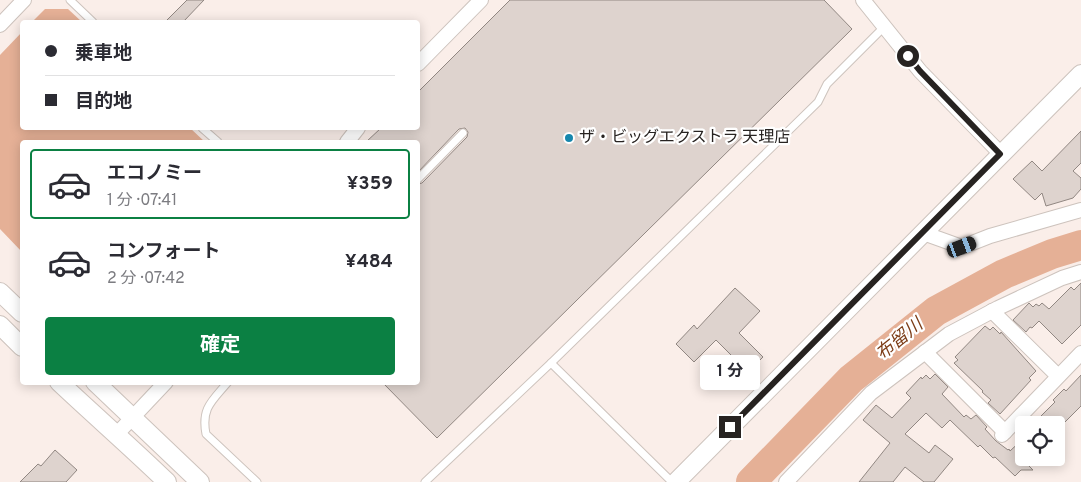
<!DOCTYPE html>
<html lang="ja">
<head>
<meta charset="utf-8">
<style>
  :root { --surface:#fff; --page:#f2f2f3; --text:#2b2b33; --muted:#7c7c81; --line:#e1e1e2; --accent:#0b8043 }
  body { margin:0; font-family:Overpass,"Noto Sans JP",sans-serif; background:var(--page); color:var(--text); height:100vh; display:flex; flex-direction:column; font-size:19px; white-space:nowrap }
  * { box-sizing:border-box; margin:0 }
  p { font-size:16px; color:var(--muted) }
  .icon { flex:none; width:28px; height:28px; fill:none; stroke:currentColor; stroke-width:2; stroke-linecap:round; stroke-linejoin:round }
  .map { position:relative; flex:1; overflow:hidden }
  .side { position:absolute; left:20px; top:140px; width:400px; height:245px; display:flex; flex-direction:column; background:var(--surface); border-radius:5px; box-shadow:0 2px 12px #0003 }
  .side>* { flex:none }
  .guide { position:absolute; left:20px; top:20px; width:400px; height:110px; border-radius:5px; box-shadow:0 2px 12px #0003; display:grid; align-content:center; height:110px; padding:0 25px; background:var(--surface) }
  .fabs { position:absolute; left:1015px; top:416px; display:grid; gap:10px }
  .fabs a { display:grid; place-items:center; width:50px; height:50px; border-radius:5px; background:var(--surface); box-shadow:0 2px 12px #0003; font-size:25px }
  .end { position:absolute; width:22px; height:22px; margin:-11px; border:6px solid #272321; background:#fff; box-shadow:0 0 0 2px #fff }
  .from { border-radius:50% }
  .bubble { position:absolute; height:35px; border-radius:5px; background:var(--surface); box-shadow:0 2px 12px #0003; font-size:16px; font-weight:700; line-height:35px; text-align:center }
  .car { position:absolute; width:15px; height:30px; margin:-15px -8px; border-radius:6px; box-shadow:0 0 4px 1px #0007; background:linear-gradient(#222 24%,#8ab4d8 0 40%,#222 0 76%,#8ab4d8 0 86%,#222 0) }
  .guide b { display:flex; align-items:center; gap:18px; height:48px; font-size:19px }
  .guide b+b { border-top:1px solid var(--line) }
  .guide i { width:12px; height:12px; background:var(--text) }
  ul { padding:9px 0 0; list-style:none }
  li { display:flex; align-items:center; gap:15px; height:70px; margin:0 10px 8px; padding:0 15px; border:2px solid transparent; border-radius:5px }
  li div { flex:1 }
  li b { display:block; font-size:19px }
  li em { font-style:normal; font-weight:700 }
  li.on { border-color:var(--accent) }
  li>.icon { width:45px; height:45px; stroke-width:1.5 }
  .button { display:flex; gap:10px; margin-top:auto; padding:10px 25px }
  .button a { flex:1; height:58px; border-radius:5px; background:var(--accent); color:#fff; font-size:20px; font-weight:700; line-height:58px; text-align:center }
  .map>svg:first-child { display:block }
  .water { fill:#e5b096 }
  .lines { fill:none; stroke-linecap:round; stroke-linejoin:round }
  .river { stroke:#e5b096; stroke-width:30 }
  .building { fill:#ded3ce; stroke:#918782 }
  .service-casing { stroke:#cdc3bd; stroke-width:9 }
  .minor-casing { stroke:#cdc3bd; stroke-width:16 }
  .tertiary-casing { stroke:#cdc3bd; stroke-width:20 }
  .service { stroke:#fff; stroke-width:7 }
  .minor { stroke:#fff; stroke-width:14 }
  .tertiary { stroke:#fff; stroke-width:18 }
  .route { stroke:#272321; stroke-width:6 }
  .poi-dot { fill:#1787ad; stroke:#fff; stroke-width:2 }
  .labels { text-anchor:middle; dominant-baseline:central; stroke-width:4.5; stroke-linejoin:round; paint-order:stroke }
  .poi-label { font-size:16px; fill:#272321; stroke:#fff; text-anchor:start }
  .water-label { font-size:18px; font-style:italic; fill:#7c3c16; stroke:#fff }
</style>
</head>
<body>
<div class="map">
<svg width="1081" height="482" viewBox="0 0 1081 482">
  <rect width="100%" height="100%" fill="#faeee9"/>
  <g class="water">
    <polygon points="45,9 68,9 82,22 32,22"/>
    <polygon points="22,32 22,128 190,128 205,142 22,142 22,252 0,229 0,55"/>
  </g>
  <g class="lines">
    <polyline class="river" points="751,482 851,379 936,311 1004,274 1052,254 1081,245"/>
  </g>
  <g class="building">
    <polygon points="187,0 204,0 183,22 165,22"/>
    <polygon points="510,0 824,0 852,29 437,438 382,382 418,382 418,184 422,183 467,137 468,132 465,128 459,129 418,172 418,142 366,142 381,128 418,128 418,92"/>
    <polygon points="1081,131 1081,163 1073,171 1081,178 1081,189 1073,198 1046,206 1042,193 1035,200 1013,179 1032,161 1042,171"/>
    <polygon points="1081,283 1081,325 1062,344 1039,321 1032,328 1030,327 1026,332 1013,320 1029,303 1033,307 1036,304 1039,306 1042,303 1049,309 1071,287 1074,290"/>
    <polygon points="735,288 760,311 739,333 763,357 737,383 723,371 735,359 716,340 694,362 676,344 694,325 697,329"/>
    <polygon points="985,326 990,330 993,327 1000,334 1001,332 1036,371 1029,378 1031,380 1000,414 988,403 991,400 982,392 983,391 954,363 958,360 955,357"/>
    <polygon points="935,374 948,387 942,394 964,417 966,415 971,419 976,415 987,427 985,429 996,441 1008,450 1009,449 1010,451 1024,438 1024,455 1021,458 1033,470 1021,470 1015,476 995,457 993,458 980,445 978,447 950,420 942,428 926,413 905,434 929,453 935,445 953,459 934,482 924,482 905,467 893,482 859,482 890,443 863,420 876,405 892,418 911,398 906,393 921,377 922,379 926,375 930,379"/>
    <polygon points="1081,375 1081,406 1062,425 1032,425 1055,402 1053,400 1064,389 1066,391"/>
    <polygon points="55,450 77,470 66,482 20,482 38,464 41,466"/>
  </g>
  <g class="lines">
    <g class="service-casing">
      <g id="service">
        <polyline points="70,0 93,22"/>
        <polyline points="202,128 218,142"/>
        <polyline points="418,179 463,133"/>
        <polyline points="551,363 672,482"/>
        <path d="M228,382C212,401 201,408 206,434L257,482"/>
        <polyline points="425,482 551,363 818,102 827,84 884,27"/>
      </g>
    </g>
    <g class="minor-casing">
      <g id="minor">
        <polyline points="863,0 920,71 1000,153"/>
        <polyline points="0,25 24,0"/>
        <polyline points="418,64 481,0"/>
        <polyline points="347,142 358,128"/>
        <polyline points="923,233 962,247 990,236 1081,210"/>
        <polyline points="992,311 1058,376"/>
        <polyline points="925,352 1005,432"/>
        <polyline points="116,435 166,382"/>
        <polyline points="1002,435 1081,353"/>
        <polyline points="786,482 871,393 949,334 998,308 1062,278 1081,272"/>
      </g>
    </g>
    <g class="tertiary-casing">
      <g id="tertiary">
        <polyline points="0,292 22,313"/>
        <polyline points="0,325 22,347"/>
        <path d="M59,382C95,416 132,448 167,482"/>
        <polyline points="95,382 200,482"/>
        <polyline points="676,482 1081,74"/>
      </g>
    </g>
    <use href="#service" class="service"/>
    <use href="#minor" class="minor"/>
    <use href="#tertiary" class="tertiary"/>
  </g>
  <g class="lines">
    <polyline class="route" points="730,427 1000,154 920,71 908,56"/>
  </g>
  <circle class="poi-dot" cx="569" cy="138" r="5"/>
  <g class="labels">
    <g class="poi-label">
      <text x="579" y="138">ザ・ビッグエクストラ 天理店</text>
    </g>
    <g class="water-label">
      <text transform="translate(900 340) rotate(-39)">布留川</text>
    </g>
  </g>
</svg>
<div class="fabs">
<a><svg class="icon" aria-label="locate" viewBox="0 0 24 24"><circle cx="12" cy="12" r="6"/><path d="M12 2v4M12 18v4M2 12h4M18 12h4"/></svg></a>
</div>
<i class="end from" style="left:908px;top:56px"></i>
<i class="end" style="left:730px;top:427px"></i>
<div class="bubble" style="left:700px;top:355px;width:60px">1 分</div>
<i class="car" style="left:962px;top:247px;rotate:69deg"></i>
<div class="guide">
<b><i class="from"></i>乗車地</b>
<b><i></i>目的地</b>
</div>
<section class="side">
<ul>
<li class="on"><svg class="icon" aria-label="car" viewBox="0 0 24 24"><path d="M5 17H2v-5l4-1 3-4h7l3 4 3 1v5h-3M9 17h6M6 11h13"/><circle cx="7" cy="17" r="2"/><circle cx="17" cy="17" r="2"/></svg><div><b>エコノミー</b><p>1 分 · 07:41</p></div><em>¥359</em></li>
<li><svg class="icon" aria-label="car" viewBox="0 0 24 24"><path d="M5 17H2v-5l4-1 3-4h7l3 4 3 1v5h-3M9 17h6M6 11h13"/><circle cx="7" cy="17" r="2"/><circle cx="17" cy="17" r="2"/></svg><div><b>コンフォート</b><p>2 分 · 07:42</p></div><em>¥484</em></li>
</ul>
<div class="button"><a>確定</a></div>
</section>
</div>
</body>
</html>
